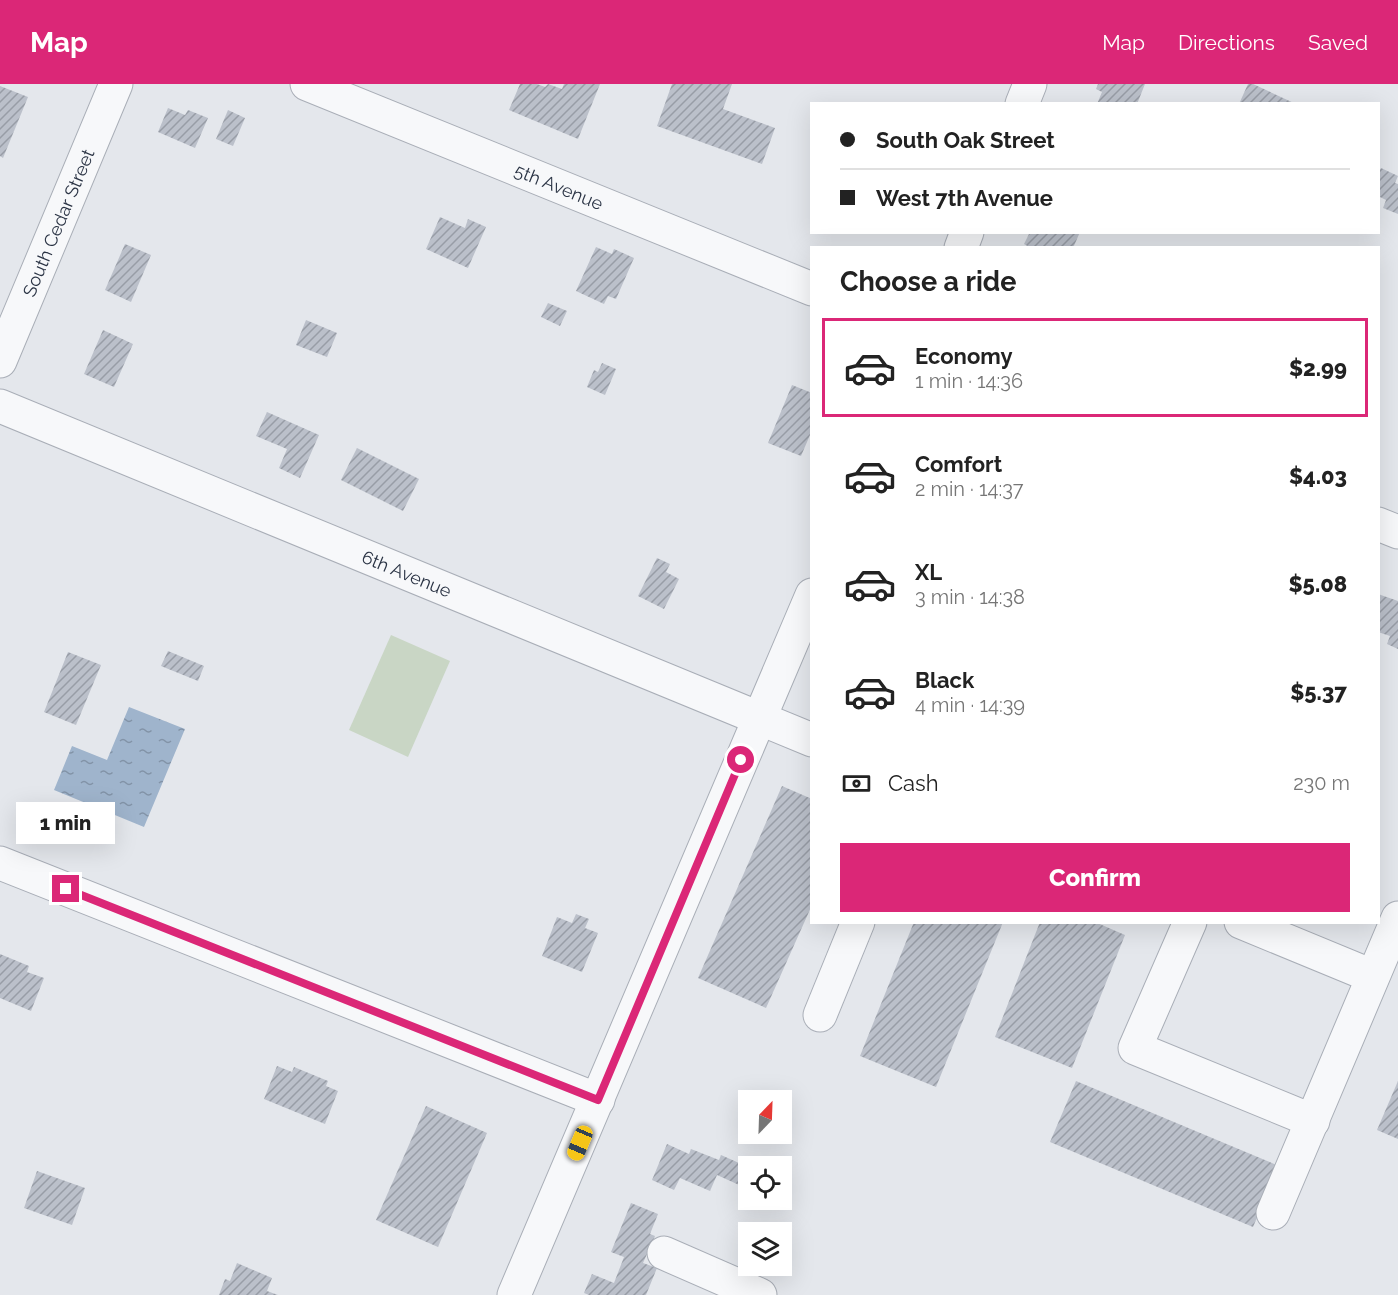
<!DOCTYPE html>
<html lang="en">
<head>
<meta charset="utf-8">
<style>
  :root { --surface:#fff; --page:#f2f2f2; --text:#222; --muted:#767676; --line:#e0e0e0; --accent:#db2777 }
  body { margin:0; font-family:Raleway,sans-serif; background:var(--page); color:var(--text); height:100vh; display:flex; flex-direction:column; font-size:22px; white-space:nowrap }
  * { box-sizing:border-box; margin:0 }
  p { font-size:20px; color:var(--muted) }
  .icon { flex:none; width:33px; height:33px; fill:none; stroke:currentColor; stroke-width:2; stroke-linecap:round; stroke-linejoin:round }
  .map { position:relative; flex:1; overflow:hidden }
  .sheet { position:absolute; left:810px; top:162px; width:570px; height:678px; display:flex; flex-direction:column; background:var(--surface); border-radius:0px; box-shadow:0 6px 24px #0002 }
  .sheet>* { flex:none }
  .banner { position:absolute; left:810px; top:18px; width:570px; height:132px; border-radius:0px; box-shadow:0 6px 24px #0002; display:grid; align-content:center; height:132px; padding:0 30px; background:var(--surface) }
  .needle { width:39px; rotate:23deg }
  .tools { position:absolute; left:738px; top:1006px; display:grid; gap:12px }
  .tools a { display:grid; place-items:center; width:54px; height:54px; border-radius:0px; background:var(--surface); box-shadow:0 6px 24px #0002; font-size:30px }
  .end { position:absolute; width:27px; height:27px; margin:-14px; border:8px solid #db2777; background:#fff; box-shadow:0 0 0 3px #fff }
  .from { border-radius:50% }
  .bubble { position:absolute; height:42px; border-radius:0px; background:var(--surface); box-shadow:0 6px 24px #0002; font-size:20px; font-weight:800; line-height:42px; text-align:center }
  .car { position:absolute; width:18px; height:36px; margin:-18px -9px; border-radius:8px; box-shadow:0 0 4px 2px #0007; background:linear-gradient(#f5c518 24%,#345 0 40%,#f5c518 0 76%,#345 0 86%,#f5c518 0) }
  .banner b { display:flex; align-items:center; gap:21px; height:57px; font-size:22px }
  .banner b+b { border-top:2px solid var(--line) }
  .banner i { width:15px; height:15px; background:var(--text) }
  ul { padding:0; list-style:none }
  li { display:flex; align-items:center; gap:18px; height:99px; margin:0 12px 9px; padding:0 18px; border:3px solid transparent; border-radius:0px }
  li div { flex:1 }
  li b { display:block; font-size:22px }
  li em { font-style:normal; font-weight:800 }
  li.active { border-color:var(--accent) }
  li>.icon { width:54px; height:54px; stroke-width:1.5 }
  h2 { padding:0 30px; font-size:27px; line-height:72px }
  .pay { display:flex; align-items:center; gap:15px; height:66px; padding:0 30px; font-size:22px }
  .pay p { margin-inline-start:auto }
  .primary-button { display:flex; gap:12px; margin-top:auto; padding:12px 30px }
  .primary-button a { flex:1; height:69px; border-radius:0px; background:var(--accent); color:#fff; font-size:24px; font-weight:800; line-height:69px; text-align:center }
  header { display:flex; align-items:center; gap:36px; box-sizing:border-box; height:84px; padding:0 30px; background:var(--accent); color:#fff }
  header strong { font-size:28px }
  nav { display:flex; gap:33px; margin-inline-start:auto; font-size:21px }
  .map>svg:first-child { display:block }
  .grass { fill:#c9d6c5 }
  .water { fill:url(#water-ripples) }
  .building { fill:url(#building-hatch) }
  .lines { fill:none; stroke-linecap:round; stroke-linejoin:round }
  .minor-casing { stroke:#a9aeb7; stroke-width:35 }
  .minor { stroke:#f7f8fa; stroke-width:33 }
  .route { stroke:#db2777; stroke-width:8 }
  .labels { text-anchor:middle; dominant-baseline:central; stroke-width:5; stroke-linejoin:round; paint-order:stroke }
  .street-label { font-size:18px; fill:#2b3445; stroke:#f4f6f9 }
</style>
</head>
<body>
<header>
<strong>Map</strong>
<nav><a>Map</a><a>Directions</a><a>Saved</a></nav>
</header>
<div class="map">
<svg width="1398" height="1211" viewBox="0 0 1398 1211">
  <defs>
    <pattern id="water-ripples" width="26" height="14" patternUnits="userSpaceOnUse" patternTransform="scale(1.5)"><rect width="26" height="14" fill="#9fb4cc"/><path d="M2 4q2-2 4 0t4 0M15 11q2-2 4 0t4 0" fill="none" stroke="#8293a7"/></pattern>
    <pattern id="building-hatch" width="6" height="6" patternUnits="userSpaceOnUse" patternTransform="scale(1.5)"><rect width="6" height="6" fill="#bbc0ca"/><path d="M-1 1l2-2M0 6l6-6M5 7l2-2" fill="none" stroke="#989da6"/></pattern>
  </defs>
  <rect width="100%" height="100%" fill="#e4e7ec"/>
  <polygon class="grass" points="391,551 450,577 408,673 349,646"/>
  <polygon class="water" points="129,623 185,645 144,743 54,706 72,662 107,676"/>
  <g class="building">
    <polygon points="520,0 537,0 545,3 548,0 562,5 564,0 600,0 578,55 509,26"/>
    <polygon points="672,0 732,0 723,25 775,44 762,80 657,42"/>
    <polygon points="1098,0 1145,0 1137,20 1097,20 1102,8 1096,5"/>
    <polygon points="1248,0 1253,0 1296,20 1239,20"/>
    <polygon points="0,2 28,13 3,74 0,72"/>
    <polygon points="168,24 185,31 188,26 208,34 195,64 158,48"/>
    <polygon points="228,26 245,34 233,62 216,55"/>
    <polygon points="1381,84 1398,92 1395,99 1398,100 1398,130 1383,124 1386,116 1378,112 1378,89"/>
    <polygon points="440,133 465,144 468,135 486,143 468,184 426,165"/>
    <polygon points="1030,148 1080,148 1073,164 1031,164 1024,160"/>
    <polygon points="125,160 151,171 131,218 105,206"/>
    <polygon points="596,163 612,170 614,165 634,174 616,215 608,212 604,220 576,207"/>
    <polygon points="548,219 567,227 560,242 541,233"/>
    <polygon points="306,236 337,249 327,273 296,261"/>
    <polygon points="103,246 133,260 114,303 84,290"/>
    <polygon points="602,279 616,285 605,311 587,303 594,286 598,288"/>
    <polygon points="792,301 812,309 812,351 810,351 801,372 768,359"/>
    <polygon points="267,328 319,351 300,394 279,384 287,365 256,352"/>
    <polygon points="357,364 419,395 403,427 341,396"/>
    <polygon points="657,474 670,480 666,488 679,495 664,525 638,512"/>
    <polygon points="1378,510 1398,517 1398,565 1387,560 1390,552 1378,548"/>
    <polygon points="168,567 204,582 198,597 161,582"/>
    <polygon points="68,568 101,581 76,641 44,628"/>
    <polygon points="782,702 812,715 812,821 766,924 698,894"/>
    <polygon points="576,830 589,835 585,844 598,849 582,888 542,872 557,833 572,839"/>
    <polygon points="914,838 1003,838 936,1003 860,972"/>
    <polygon points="1040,838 1095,838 1125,851 1072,984 995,953"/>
    <polygon points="0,870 29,882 27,888 44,894 31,927 0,914"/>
    <polygon points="277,982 292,988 294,983 328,997 326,1002 338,1007 325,1040 264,1015"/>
    <polygon points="1076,997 1279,1082 1253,1143 1050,1058"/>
    <polygon points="1398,997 1398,1055 1377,1046"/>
    <polygon points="426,1022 487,1049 438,1163 376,1136"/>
    <polygon points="667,1060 689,1070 691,1065 719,1076 721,1071 748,1083 748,1105 717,1091 710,1107 680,1094 674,1106 652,1096"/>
    <polygon points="37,1087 85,1104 72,1141 24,1124"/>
    <polygon points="631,1119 658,1130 650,1150 655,1152 643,1179 657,1184 646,1211 589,1211 584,1209 592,1190 614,1199 624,1173 611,1168"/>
    <polygon points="237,1179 272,1194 267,1207 278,1211 219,1211 225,1195 230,1197"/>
  </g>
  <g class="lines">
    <g class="minor-casing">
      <g id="minor">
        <path id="s1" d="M307,0L812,205"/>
        <polyline points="1022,20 1030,0"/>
        <polyline points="961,164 967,148"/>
        <path id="s2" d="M0,277L116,0"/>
        <path id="s3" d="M0,322L812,656"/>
        <polyline points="1378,440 1398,448"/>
        <polyline points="0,779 598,1016"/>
        <polyline points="1190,838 1135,964 1313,1037"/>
        <polyline points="1241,838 1372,892"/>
        <polyline points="820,931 858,838"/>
        <polyline points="1273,1129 1398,834"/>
        <polyline points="664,1169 760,1211"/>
        <polyline points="514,1211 812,511"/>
      </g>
    </g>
    <use href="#minor" class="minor"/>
  </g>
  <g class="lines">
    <polyline class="route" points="66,805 598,1016 741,676"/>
  </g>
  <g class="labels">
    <g class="street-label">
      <text stroke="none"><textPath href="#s1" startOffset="272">5th Avenue</textPath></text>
      <text stroke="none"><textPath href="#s2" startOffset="150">South Cedar Street</textPath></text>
      <text stroke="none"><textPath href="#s3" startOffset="440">6th Avenue</textPath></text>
    </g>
  </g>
</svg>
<div class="tools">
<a><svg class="needle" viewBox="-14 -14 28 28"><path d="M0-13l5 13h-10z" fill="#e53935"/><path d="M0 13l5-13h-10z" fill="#767676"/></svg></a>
<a><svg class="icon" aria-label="locate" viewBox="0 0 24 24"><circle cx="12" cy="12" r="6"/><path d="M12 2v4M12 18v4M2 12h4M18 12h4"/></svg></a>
<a><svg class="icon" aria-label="layers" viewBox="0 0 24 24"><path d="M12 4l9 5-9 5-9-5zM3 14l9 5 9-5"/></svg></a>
</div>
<i class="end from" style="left:741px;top:676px"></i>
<i class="end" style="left:66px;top:805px"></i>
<div class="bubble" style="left:16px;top:718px;width:99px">1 min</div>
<i class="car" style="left:580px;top:1059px;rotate:203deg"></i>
<div class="banner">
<b><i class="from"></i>South Oak Street</b>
<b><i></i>West 7th Avenue</b>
</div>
<section class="sheet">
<h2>Choose a ride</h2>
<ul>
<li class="active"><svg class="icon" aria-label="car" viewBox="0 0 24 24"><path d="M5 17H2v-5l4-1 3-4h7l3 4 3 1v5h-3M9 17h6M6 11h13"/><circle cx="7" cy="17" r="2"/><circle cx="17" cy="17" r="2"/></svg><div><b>Economy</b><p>1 min · 14:36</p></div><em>$2.99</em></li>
<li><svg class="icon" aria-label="car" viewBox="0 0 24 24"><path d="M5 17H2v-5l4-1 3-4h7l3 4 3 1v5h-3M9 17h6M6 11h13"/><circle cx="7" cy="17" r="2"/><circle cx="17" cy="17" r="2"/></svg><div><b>Comfort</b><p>2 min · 14:37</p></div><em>$4.03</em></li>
<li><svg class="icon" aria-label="car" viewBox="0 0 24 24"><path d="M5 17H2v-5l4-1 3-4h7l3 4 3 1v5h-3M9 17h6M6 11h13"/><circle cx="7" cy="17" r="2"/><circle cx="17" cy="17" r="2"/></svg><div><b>XL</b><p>3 min · 14:38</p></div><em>$5.08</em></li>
<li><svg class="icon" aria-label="car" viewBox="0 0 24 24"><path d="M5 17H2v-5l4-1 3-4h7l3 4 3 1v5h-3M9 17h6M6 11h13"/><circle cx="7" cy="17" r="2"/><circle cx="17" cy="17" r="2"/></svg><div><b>Black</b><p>4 min · 14:39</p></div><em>$5.37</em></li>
</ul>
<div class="pay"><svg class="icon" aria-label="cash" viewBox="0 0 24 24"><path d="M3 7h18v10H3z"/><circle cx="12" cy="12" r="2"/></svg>Cash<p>230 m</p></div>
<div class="primary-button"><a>Confirm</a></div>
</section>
</div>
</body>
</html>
